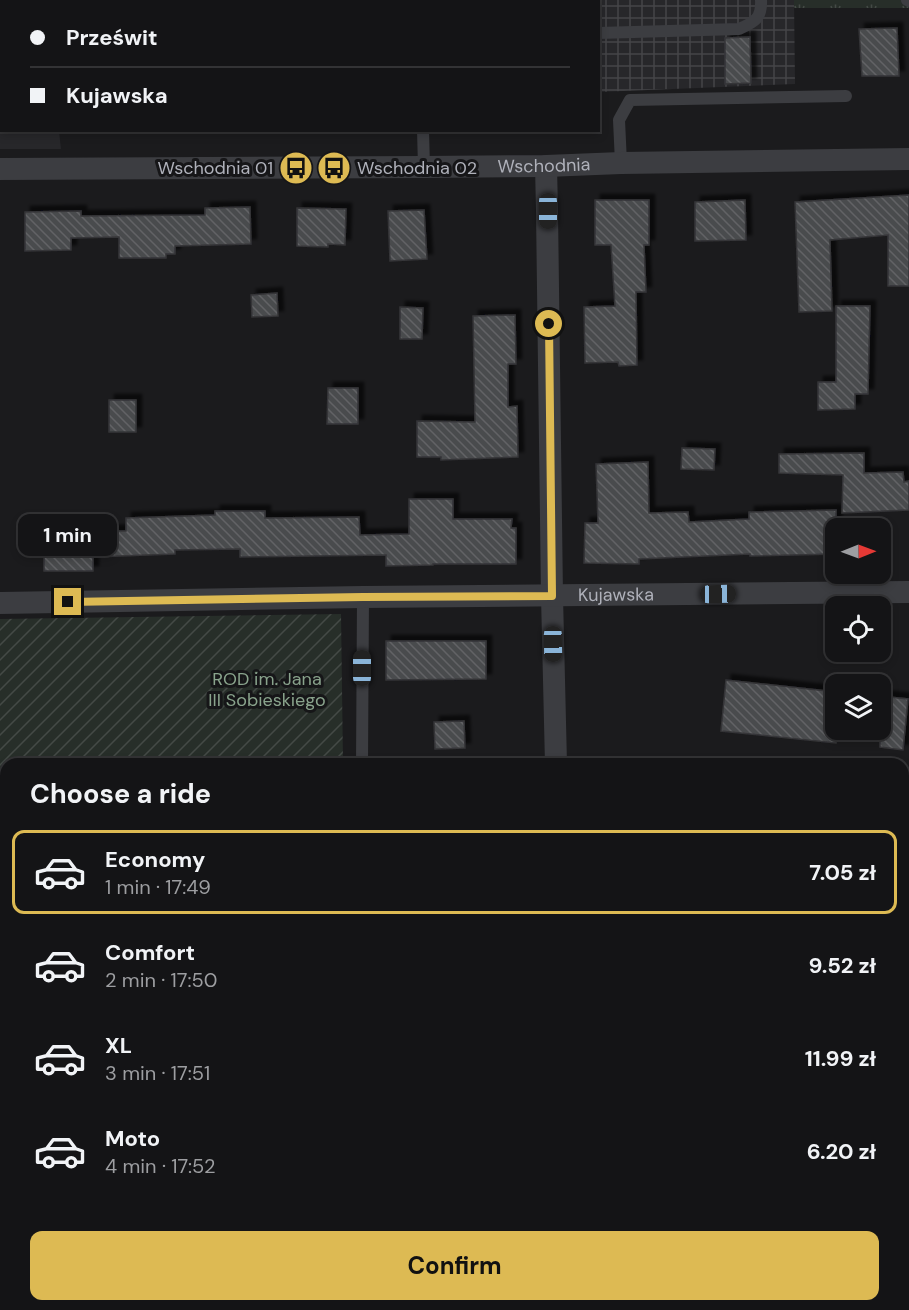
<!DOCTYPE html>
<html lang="en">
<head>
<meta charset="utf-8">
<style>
  :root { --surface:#141416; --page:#212123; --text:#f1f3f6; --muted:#9d9ea1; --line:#333335; --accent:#ddba53 }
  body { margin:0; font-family:"DM Sans",sans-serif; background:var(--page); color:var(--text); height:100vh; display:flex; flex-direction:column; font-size:22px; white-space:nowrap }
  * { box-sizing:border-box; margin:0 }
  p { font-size:20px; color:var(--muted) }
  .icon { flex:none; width:33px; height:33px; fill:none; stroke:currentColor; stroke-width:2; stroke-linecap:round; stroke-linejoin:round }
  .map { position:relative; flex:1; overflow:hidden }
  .details { position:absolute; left:0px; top:758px; width:909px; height:554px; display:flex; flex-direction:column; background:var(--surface); border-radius:18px 18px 0 0; box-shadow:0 3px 9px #0003,0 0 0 2px var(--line) }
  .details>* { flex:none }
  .banner { position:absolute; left:0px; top:0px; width:600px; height:132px; box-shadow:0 3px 9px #0003,0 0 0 2px var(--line); display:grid; align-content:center; height:132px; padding:0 30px; background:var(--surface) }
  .needle { width:39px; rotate:89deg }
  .tools { position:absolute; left:825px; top:518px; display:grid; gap:12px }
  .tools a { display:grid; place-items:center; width:66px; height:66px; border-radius:12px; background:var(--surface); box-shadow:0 3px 9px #0003,0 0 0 2px var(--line); font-size:30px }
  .end { position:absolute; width:27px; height:27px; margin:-14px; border:8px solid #ddba53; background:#111; box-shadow:0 0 0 3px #111 }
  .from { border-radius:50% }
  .bubble { position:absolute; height:42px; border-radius:12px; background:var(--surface); box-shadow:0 3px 9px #0003,0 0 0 2px var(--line); font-size:20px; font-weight:700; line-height:42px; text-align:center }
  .car { position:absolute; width:18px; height:36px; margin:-18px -9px; border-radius:8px; box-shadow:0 0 4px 2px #0007; background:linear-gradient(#222 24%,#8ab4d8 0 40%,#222 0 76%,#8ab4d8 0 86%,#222 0) }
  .banner b { display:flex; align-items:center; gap:21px; height:57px; font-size:22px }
  .banner b+b { border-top:2px solid var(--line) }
  .banner i { width:15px; height:15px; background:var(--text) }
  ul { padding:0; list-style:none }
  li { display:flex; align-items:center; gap:18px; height:84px; margin:0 12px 9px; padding:0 18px; border:3px solid transparent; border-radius:12px }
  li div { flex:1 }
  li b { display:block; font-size:22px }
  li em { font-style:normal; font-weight:700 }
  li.selected { border-color:var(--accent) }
  li>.icon { width:54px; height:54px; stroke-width:1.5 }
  h2 { padding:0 30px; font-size:27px; line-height:72px }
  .primary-button { display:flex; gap:12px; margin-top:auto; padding:12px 30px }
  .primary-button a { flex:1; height:69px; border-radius:12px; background:var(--accent); color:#111; font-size:24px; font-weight:700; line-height:69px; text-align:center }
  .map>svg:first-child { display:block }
  .built { fill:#27272a }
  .industrial { fill:url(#industrial-grid) }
  .grass { fill:url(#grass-tufts) }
  .garden { fill:url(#garden-furrows) }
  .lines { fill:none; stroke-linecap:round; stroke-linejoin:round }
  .stream { stroke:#373e45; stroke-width:8 }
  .building { fill:url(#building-back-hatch); stroke:#353538; stroke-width:1.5; filter:url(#shadow) }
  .path { stroke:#424348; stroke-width:4; stroke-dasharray:3 4.5; stroke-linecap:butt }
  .lane { stroke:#3c3d41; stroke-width:12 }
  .street { stroke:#3c3d41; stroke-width:22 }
  .route { stroke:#ddba53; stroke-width:8 }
  .labels { text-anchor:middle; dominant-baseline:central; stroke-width:6; stroke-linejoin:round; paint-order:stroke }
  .street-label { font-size:18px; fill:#afb1ba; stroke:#161618 }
  .poi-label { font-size:18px; fill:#afb1ba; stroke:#161618; text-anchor:end }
  .park-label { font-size:18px; fill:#89a38c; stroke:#161618 }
</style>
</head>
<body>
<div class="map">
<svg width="909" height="1310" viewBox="0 0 909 1310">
  <defs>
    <pattern id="industrial-grid" width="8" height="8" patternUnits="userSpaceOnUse" patternTransform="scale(1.5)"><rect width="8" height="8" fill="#27272a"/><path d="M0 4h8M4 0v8" fill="none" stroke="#444447"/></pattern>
    <pattern id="grass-tufts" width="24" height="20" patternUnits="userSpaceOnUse" patternTransform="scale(1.5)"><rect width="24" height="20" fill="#272e29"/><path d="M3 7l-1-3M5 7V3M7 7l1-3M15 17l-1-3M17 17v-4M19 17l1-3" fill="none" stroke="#444a46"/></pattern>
    <pattern id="garden-furrows" width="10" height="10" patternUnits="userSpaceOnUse" patternTransform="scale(1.5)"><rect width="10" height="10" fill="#272e29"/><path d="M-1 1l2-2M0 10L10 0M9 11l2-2" fill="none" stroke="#444a46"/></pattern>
    <pattern id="building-back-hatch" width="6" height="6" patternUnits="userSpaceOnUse" patternTransform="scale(1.5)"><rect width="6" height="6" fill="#4a4b4e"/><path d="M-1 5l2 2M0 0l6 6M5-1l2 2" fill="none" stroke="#626365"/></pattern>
    <filter id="shadow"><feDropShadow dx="5.5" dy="-5.5" stdDeviation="1.5" flood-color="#0009"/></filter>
  </defs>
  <rect width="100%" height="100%" fill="#1b1b1d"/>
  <polygon class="built" points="0,0 46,0 46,1 2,2 2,130 59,131 61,149 0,149"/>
  <polygon class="industrial" points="252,0 794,0 795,84 599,92 598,2 253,2"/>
  <g class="grass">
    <rect x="794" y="0" width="115" height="8"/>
    <polygon points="0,908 6,911 6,1045 0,1040"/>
    <polygon points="909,963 909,1238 903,1294 903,1002"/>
  </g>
  <polygon class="garden" points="341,614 343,763 6,764 6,911 0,908 0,619"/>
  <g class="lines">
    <polyline class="stream" points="0,924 6,928"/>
  </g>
  <g class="building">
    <polygon points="897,28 899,76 862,76 859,29"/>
    <polygon points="750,37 751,83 725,84 725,38"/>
    <polygon points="909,195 909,286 888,286 888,235 830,240 832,311 799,312 795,202"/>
    <polygon points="595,200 649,200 649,245 644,245 646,292 636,292 637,365 619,366 618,362 585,363 584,307 615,306 611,245 595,245"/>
    <polygon points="745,200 746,240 695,241 695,202"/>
    <polygon points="250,207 251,244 175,246 175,254 166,254 166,258 119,258 119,237 71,238 71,250 25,251 25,212 81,211 81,216 205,215 205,208"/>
    <polygon points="297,208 346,209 345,245 328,244 328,247 297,246"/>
    <polygon points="424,210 427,259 390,261 388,211"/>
    <polygon points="277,293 278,316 252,317 251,295"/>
    <polygon points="836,306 870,306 868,394 855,394 855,409 818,410 818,382 836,382"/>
    <polygon points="400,307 423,308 422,339 400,339"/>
    <polygon points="515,315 516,364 508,364 508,407 517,406 518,457 441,460 441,457 417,457 417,421 475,422 473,316"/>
    <polygon points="328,388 358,388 358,424 327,424"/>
    <rect x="109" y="400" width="27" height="32"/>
    <polygon points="682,448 715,449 714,470 681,469"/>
    <polygon points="864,453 864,473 903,472 904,482 909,481 909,510 842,513 843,475 779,473 779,454"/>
    <polygon points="648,462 649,513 688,512 689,522 749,519 749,512 836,510 836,554 750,556 750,554 639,559 639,564 584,563 585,523 598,523 596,464"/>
    <polygon points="409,499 453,499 453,519 512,519 511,528 516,528 516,564 433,564 433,565 386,566 386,555 240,557 240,549 175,550 175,554 93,557 93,571 44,571 44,545 46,545 46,530 126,531 126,518 215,515 215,511 265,511 265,518 359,517 360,535 409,534"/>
    <polygon points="386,641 486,641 486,679 386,680"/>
    <polygon points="726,680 836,692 836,743 721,731"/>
    <polygon points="880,696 908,699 903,750 880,747"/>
    <polygon points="464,721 465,748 435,749 434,722"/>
  </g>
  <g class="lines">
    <polyline class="path" points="0,784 6,784"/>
    <g class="lane">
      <polyline points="907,0 909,1"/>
      <polyline points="446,2 447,0"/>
      <path d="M598,33L739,29C755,22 762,18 761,0"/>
      <polyline points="423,130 424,167"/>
      <polyline points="621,163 619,120 630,100 846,96"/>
      <polyline points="362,764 363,597"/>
    </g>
    <g class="street">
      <polyline points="546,166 547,211 552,596 556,764"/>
      <path id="s1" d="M0,169L424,167L546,166L621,163L909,159"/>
      <path id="s2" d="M0,603L363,597L909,592"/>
      <polyline points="402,1310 402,1305"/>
    </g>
  </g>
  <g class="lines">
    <polyline class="route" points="68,602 363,597 552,596 549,324"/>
  </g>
  <defs>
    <g id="bus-disc" transform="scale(1.725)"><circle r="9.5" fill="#ddba53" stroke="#161618"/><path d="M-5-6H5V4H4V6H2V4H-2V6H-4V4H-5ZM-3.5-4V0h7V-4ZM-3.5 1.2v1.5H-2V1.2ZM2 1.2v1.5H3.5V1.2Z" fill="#111"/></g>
  </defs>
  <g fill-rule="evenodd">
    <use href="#bus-disc" x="296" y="168"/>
    <use href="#bus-disc" x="334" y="168"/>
  </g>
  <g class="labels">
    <g class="street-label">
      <text stroke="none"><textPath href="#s1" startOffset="544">Wschodnia</textPath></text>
      <text stroke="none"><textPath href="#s2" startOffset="616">Kujawska</textPath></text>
    </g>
    <g class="poi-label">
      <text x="273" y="168">Wschodnia 01</text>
      <text x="357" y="168" text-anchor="start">Wschodnia 02</text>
    </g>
    <g class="park-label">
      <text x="267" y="679">ROD im. Jana<tspan x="267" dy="21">III Sobieskiego</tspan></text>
    </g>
  </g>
</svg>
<div class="tools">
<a><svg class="needle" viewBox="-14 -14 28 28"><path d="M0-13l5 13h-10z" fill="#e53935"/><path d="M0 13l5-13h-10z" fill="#9d9ea1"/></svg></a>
<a><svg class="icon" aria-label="locate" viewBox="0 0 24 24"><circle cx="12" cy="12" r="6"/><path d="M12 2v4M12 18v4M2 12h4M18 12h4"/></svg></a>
<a><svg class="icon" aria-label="layers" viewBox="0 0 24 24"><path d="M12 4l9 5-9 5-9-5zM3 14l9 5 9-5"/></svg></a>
</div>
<i class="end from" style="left:549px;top:324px"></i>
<i class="end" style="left:68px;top:602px"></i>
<div class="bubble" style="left:18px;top:514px;width:99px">1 min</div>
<i class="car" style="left:548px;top:211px;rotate:180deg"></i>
<i class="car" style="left:718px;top:594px;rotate:89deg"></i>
<i class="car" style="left:553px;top:644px;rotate:179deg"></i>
<i class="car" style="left:362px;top:668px;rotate:0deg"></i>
<div class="banner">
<b><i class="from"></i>Prześwit</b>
<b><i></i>Kujawska</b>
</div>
<section class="details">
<h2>Choose a ride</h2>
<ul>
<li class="selected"><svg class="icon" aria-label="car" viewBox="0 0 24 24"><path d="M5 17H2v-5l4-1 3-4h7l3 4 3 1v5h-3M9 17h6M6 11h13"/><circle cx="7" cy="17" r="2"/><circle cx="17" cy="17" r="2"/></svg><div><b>Economy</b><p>1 min · 17:49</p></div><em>7.05 zł</em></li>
<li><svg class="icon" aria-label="car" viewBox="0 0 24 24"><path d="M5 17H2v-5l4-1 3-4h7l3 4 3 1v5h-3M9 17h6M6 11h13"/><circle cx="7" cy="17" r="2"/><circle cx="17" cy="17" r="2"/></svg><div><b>Comfort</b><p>2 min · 17:50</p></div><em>9.52 zł</em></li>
<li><svg class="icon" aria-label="car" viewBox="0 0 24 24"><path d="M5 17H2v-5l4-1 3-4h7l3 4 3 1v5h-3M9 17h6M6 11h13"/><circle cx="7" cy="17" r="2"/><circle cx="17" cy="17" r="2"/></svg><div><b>XL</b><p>3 min · 17:51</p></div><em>11.99 zł</em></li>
<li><svg class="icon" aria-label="car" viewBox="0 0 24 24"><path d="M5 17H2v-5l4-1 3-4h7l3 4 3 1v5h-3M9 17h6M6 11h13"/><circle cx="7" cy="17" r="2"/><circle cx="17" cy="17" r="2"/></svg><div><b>Moto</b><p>4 min · 17:52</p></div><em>6.20 zł</em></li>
</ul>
<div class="primary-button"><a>Confirm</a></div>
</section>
</div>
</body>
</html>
